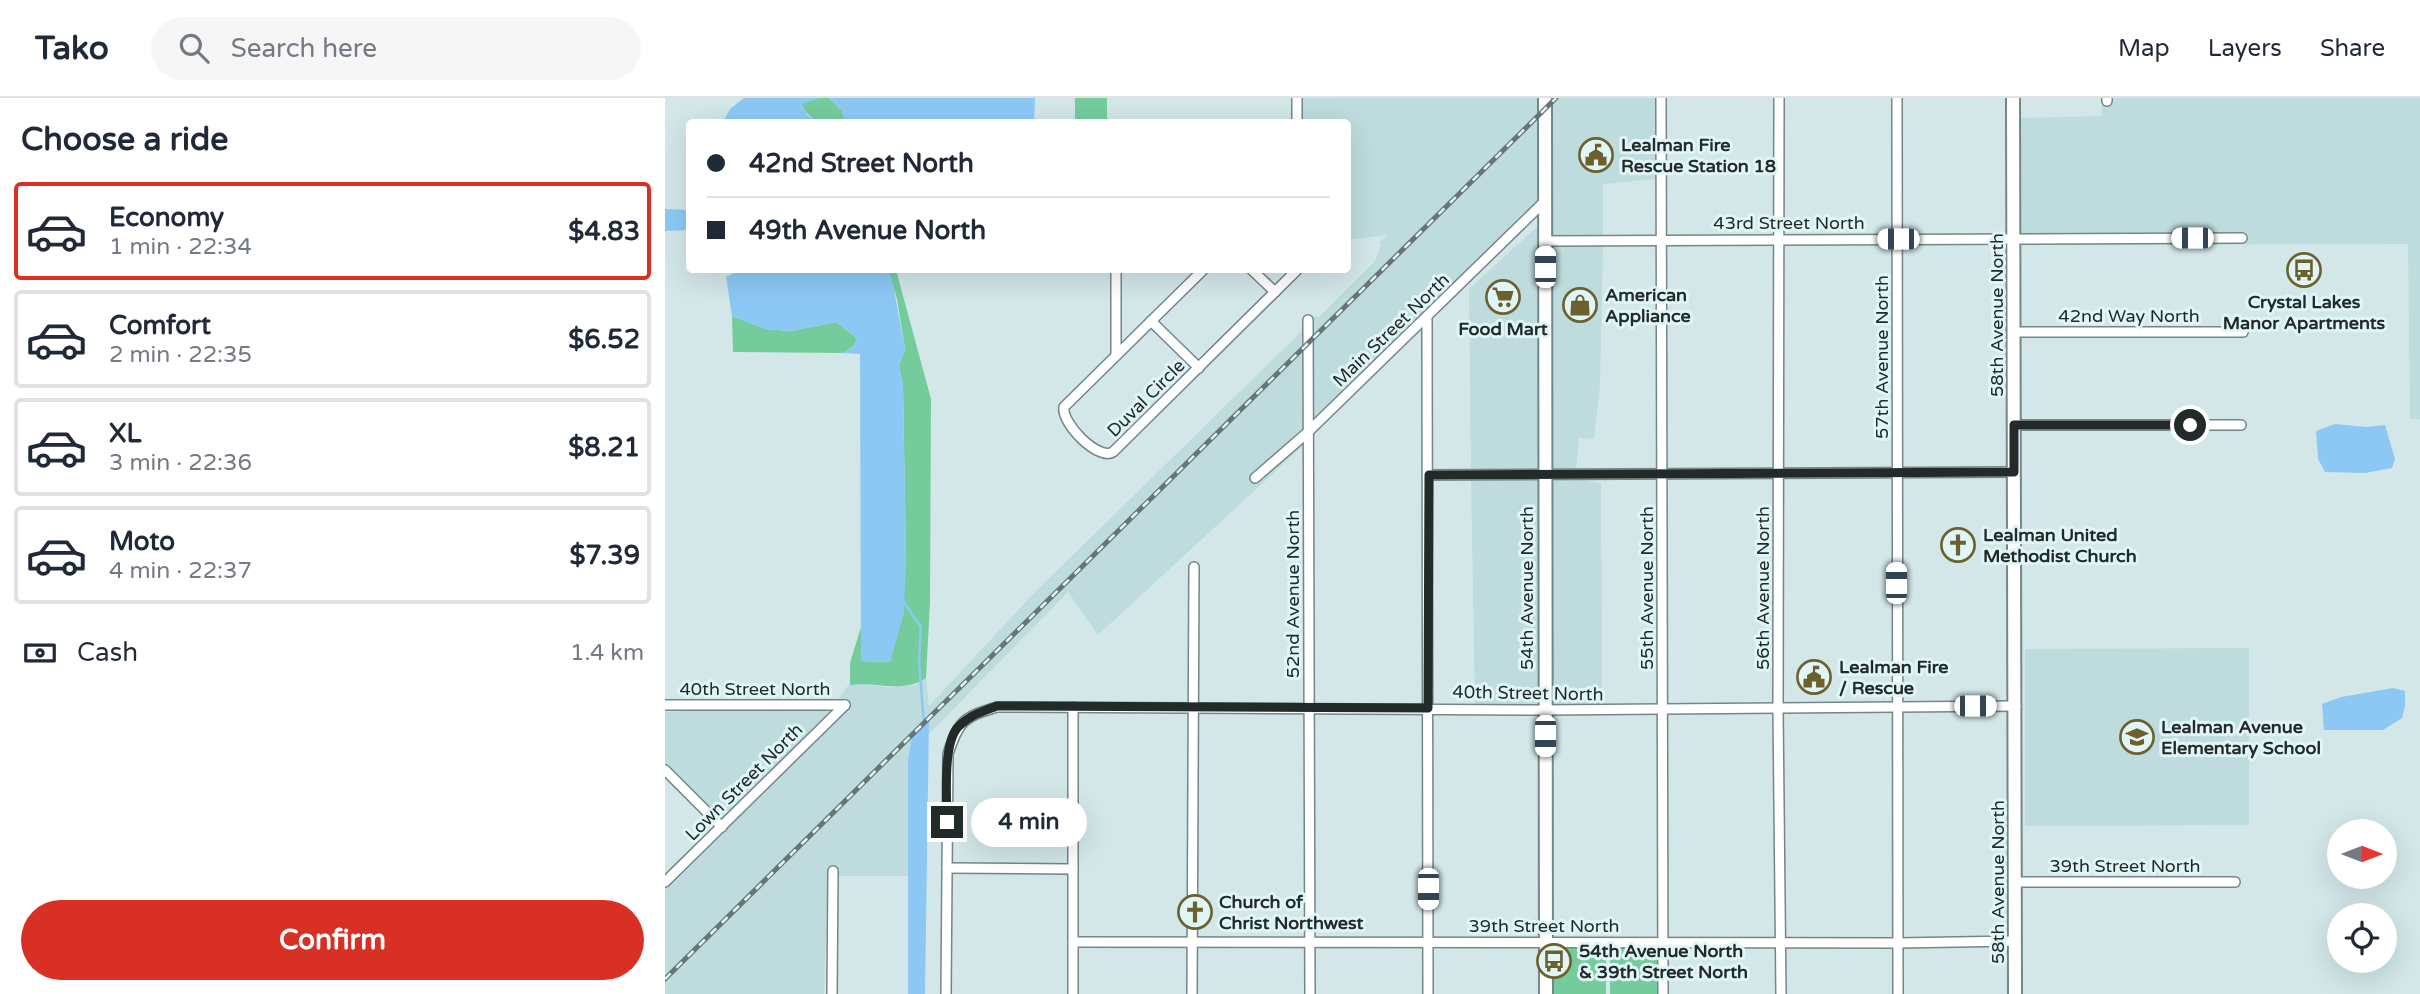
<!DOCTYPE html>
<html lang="en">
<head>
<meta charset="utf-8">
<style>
  :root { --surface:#fff; --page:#f6f6f7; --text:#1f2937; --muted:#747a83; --line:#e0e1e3; --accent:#d93025 }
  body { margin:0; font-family:"Varela Round",sans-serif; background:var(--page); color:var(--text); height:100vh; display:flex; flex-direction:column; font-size:26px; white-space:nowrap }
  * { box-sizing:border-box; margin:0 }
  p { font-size:23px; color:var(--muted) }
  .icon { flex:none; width:38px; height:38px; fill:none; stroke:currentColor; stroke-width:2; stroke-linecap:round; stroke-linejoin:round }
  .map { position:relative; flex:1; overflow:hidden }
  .side { display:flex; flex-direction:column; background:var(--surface); width:665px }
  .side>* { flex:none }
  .top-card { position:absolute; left:21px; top:21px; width:665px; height:154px; border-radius:7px; box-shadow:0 7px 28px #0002; display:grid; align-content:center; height:154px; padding:0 21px; background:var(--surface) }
  .needle { width:46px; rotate:90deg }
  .buttons { position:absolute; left:1662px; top:721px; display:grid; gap:14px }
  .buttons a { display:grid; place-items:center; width:70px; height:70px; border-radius:50%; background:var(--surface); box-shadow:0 7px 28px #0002; font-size:35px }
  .end { position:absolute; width:32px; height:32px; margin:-16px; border:9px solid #222a2a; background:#fff; box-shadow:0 0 0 4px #fff }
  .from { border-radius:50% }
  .bubble { position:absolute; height:49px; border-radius:24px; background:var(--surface); box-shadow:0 7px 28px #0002; font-size:23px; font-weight:700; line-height:49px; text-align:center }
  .car { position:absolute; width:21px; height:42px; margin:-21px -10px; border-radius:9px; box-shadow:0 0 5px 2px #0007; background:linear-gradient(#fff 24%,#345 0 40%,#fff 0 76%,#345 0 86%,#fff 0) }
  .top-card b { display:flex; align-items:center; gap:24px; height:66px; font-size:26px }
  .top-card b+b { border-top:2px solid var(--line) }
  .top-card i { width:18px; height:18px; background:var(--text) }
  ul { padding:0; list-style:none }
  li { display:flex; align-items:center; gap:21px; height:98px; margin:0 14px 10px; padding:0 7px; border:4px solid var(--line); border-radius:7px }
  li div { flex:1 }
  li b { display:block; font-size:26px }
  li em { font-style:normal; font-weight:700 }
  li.selected { border-color:var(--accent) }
  li>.icon { width:63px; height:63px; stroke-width:1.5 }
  h2 { padding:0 21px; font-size:32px; line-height:84px }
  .pay { display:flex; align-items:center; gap:18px; height:77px; padding:0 21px; font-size:26px }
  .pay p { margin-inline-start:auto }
  .primary-button { display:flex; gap:14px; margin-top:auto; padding:14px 21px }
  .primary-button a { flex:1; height:80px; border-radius:42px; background:var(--accent); color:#fff; font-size:28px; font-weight:700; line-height:80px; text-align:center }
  header { display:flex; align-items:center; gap:42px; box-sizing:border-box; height:98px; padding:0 35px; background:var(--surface); border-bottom:2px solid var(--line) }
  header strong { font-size:33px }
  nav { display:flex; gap:38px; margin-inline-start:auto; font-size:24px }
  .search { width:490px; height:63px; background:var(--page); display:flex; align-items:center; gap:18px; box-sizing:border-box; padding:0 24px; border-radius:38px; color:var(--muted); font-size:26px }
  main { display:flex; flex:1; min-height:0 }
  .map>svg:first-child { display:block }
  .built { fill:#bedcdd }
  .green { fill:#74cc9d }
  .water { fill:#8dc8f5 }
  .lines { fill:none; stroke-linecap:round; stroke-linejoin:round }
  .stream { stroke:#8dc8f5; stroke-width:2.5 }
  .street-casing { stroke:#748687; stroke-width:12 }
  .secondary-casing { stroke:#748687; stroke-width:16 }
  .street { stroke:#fff; stroke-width:9 }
  .secondary { stroke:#fff; stroke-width:12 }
  .rail-casing { stroke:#687575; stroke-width:5 }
  .rail { stroke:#e0f5f6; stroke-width:2.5; stroke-dasharray:8; stroke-linecap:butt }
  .route { stroke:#222a2a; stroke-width:9 }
  .labels { text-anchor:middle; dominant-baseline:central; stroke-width:6; stroke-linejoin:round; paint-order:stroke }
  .poi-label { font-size:18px; font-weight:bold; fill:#222a2a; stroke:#e0f5f6; text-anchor:start }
  .street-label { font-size:18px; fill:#222a2a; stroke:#e0f5f6 }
</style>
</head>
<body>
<header>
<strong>Tako</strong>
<div class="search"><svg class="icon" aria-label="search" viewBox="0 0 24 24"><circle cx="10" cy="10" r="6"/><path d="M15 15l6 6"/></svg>Search here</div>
<nav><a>Map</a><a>Layers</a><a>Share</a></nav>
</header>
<main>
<section class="side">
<h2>Choose a ride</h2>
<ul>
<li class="selected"><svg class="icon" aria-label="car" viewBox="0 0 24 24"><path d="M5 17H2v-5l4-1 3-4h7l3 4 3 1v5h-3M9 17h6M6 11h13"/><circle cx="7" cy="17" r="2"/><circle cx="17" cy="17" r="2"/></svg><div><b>Economy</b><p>1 min · 22:34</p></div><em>$4.83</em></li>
<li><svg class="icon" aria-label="car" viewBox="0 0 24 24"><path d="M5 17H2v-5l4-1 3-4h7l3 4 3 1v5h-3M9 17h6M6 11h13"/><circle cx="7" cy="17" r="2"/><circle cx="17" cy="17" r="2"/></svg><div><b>Comfort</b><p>2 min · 22:35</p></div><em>$6.52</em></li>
<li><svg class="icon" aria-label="car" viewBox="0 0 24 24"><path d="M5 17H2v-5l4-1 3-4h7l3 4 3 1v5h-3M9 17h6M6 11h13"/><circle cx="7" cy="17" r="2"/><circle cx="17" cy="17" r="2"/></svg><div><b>XL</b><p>3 min · 22:36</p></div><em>$8.21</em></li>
<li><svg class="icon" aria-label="car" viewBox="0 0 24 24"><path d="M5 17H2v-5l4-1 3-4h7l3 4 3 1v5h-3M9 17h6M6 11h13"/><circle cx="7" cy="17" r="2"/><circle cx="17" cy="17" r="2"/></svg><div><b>Moto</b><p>4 min · 22:37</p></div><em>$7.39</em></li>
</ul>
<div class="pay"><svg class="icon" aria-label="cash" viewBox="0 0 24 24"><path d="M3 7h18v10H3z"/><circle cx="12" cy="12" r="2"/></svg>Cash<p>1.4 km</p></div>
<div class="primary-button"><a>Confirm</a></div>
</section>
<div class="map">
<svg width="1755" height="896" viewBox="0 0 1755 896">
  <rect width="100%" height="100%" fill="#d3e7e8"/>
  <g class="built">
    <polygon points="637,0 876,0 876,102 648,324 647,218 654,219 710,163 716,147 714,145 722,137 683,142 682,24 637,24"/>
    <polygon points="893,0 990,0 992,81 938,86 938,139 885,139 885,8"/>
    <polygon points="1437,0 1438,7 1446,7 1446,0 1755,0 1755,321 1745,321 1743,146 1354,147 1354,144 1582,143 1581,136 1354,136 1353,20 1437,18"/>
    <polygon points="876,125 875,373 806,373 804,191"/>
    <polygon points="885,147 938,147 935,287 929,341 914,340 911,372 884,373"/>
    <polygon points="639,231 639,332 584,380 590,385 639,343 639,347 433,537 403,494 263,637 263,624 248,633 243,660 243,778 172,778 172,769 163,769 159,896 0,896 0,790 184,610 186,606 184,603 179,601 171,604 185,585 221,589 251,587 261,580 264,608 370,494"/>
    <polygon points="806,381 875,381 875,608 810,607"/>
    <polygon points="884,381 910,381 936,385 937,608 884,608"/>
    <polygon points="1584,550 1584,727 1360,728 1360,551"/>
    <polygon points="58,611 170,611 57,723 0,666 0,614"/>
  </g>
  <g class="green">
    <path d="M153,0H164L177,13L181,24C159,24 148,28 136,6Z"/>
    <rect x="410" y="0" width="32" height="24"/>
    <path d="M223,172H231L266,301L265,504L261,580C238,596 210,583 185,587V565L196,529V563L225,564L239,487L241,462L238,287L234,267L240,251L232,201Z"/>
    <polygon points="67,218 101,231 126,233 171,224 192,240 189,248 178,255 68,254"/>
    <polygon points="941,848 941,896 886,896 885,849"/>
    <polygon points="945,848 995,848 994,896 945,896"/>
  </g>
  <g class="water">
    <polygon points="79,0 153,0 137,6 142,17 153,24 58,24 65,11"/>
    <polygon points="164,0 370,0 369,24 181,24 177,13"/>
    <polygon points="0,111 24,112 24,132 0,133"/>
    <polygon points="75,172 223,172 227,181 240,251 234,267 238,287 241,462 239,515 225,564 196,563 195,256 178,255 189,248 192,240 171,224 126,233 101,231 67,218 61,179"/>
    <polygon points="1670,326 1701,329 1720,327 1730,361 1727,370 1700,375 1660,374 1653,361 1651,333"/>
    <polygon points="1728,590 1740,593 1740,608 1737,620 1718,632 1659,632 1657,606 1676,599"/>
    <polygon points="264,623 260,896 243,896 243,660 248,633"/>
  </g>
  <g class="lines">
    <polyline class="stream" points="238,503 256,529 254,563 259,627"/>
    <g class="street-casing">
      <g id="street">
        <polyline points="996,0 998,896"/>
        <polyline points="1114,0 1113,611 1116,896"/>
        <polyline points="1232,0 1233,896"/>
        <polyline points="1442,3 1442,0"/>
        <polyline points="632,24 632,0"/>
        <polyline points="880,143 1577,140"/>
        <polyline points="451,172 451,257"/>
        <path d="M538,172L399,309C396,325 433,363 448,354L632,172"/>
        <polyline points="587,172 610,194"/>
        <polyline points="762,221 763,896"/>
        <polyline points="643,222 645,896"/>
        <polyline points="486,223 534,270"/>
        <polyline points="1349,234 1578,234"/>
        <polyline points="1349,327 1576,327"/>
        <polyline points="764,377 1349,374"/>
        <polyline points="590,380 643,334 880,103"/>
        <polyline points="0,607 180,607"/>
        <polyline points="408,609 408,896"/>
        <polyline points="0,672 57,729"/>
        <polyline points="282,770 408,771"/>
        <polyline points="0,784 180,607"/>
        <polyline points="1350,784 1570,784"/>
        <polyline points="408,844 1233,845 1350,843"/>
        <polyline points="167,896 168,773"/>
        <path d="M281,896L283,656C294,622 299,619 332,609L879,612L1351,608"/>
        <polyline points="527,896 529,469"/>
      </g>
    </g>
    <g class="secondary-casing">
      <g id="secondary">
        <polyline points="880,0 881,896"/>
        <polyline points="1348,0 1350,896"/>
      </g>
    </g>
    <use href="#street" class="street"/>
    <use href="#secondary" class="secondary"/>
    <g class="rail-casing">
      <polyline id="rail" points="0,881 891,0"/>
    </g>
    <use href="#rail" class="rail"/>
  </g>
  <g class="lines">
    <path class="route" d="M282,724C282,701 277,644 294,628C305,617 318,613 332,608L763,610L764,377L1349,374V327H1525"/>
  </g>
  <defs>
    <g id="civic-ring" transform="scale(1.75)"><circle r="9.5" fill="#e0f5f6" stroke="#6c612d" stroke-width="1.5"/><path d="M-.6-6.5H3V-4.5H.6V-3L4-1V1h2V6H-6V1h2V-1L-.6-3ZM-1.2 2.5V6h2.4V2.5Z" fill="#6c612d"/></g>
    <g id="bus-ring" transform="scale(1.75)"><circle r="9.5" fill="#e0f5f6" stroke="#6c612d" stroke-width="1.5"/><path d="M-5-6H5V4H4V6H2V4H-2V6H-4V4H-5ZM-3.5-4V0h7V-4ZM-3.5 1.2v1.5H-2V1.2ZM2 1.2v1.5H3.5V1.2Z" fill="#6c612d"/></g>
    <g id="supermarket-ring" transform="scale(1.75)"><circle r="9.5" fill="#e0f5f6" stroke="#6c612d" stroke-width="1.5"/><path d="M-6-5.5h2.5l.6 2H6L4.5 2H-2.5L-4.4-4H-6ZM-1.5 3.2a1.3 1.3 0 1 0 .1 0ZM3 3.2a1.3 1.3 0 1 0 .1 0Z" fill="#6c612d"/></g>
    <g id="shop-ring" transform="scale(1.75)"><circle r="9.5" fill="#e0f5f6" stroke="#6c612d" stroke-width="1.5"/><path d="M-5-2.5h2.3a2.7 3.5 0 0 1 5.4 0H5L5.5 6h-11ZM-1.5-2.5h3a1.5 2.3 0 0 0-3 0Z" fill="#6c612d"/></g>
    <g id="church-ring" transform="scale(1.75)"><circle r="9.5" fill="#e0f5f6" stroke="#6c612d" stroke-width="1.5"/><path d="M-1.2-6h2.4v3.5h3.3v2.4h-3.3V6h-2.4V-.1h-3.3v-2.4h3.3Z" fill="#6c612d"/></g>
    <g id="school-ring" transform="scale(1.75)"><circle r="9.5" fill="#e0f5f6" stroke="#6c612d" stroke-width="1.5"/><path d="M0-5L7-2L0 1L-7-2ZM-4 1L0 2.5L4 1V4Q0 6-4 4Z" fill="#6c612d"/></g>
  </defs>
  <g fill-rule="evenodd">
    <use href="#civic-ring" x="931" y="57"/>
    <use href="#bus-ring" x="1639" y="172"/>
    <use href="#supermarket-ring" x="838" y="199"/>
    <use href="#shop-ring" x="915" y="207"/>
    <use href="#church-ring" x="1293" y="447"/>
    <use href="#civic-ring" x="1149" y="579"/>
    <use href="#school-ring" x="1472" y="639"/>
    <use href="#church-ring" x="530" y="814"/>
    <use href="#bus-ring" x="889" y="863"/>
  </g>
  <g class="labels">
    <g class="poi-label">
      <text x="956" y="47">Lealman Fire<tspan x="956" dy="21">Rescue Station 18</tspan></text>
      <text x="940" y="197">American<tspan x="940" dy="21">Appliance</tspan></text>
      <text x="1639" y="204" text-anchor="middle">Crystal Lakes<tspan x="1639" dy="21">Manor Apartments</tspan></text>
      <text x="838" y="231" text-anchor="middle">Food Mart</text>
      <text x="1318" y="437">Lealman United<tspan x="1318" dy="21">Methodist Church</tspan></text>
      <text x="1174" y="569">Lealman Fire<tspan x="1174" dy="21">/ Rescue</tspan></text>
      <text x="1496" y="629">Lealman Avenue<tspan x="1496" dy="21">Elementary School</tspan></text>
      <text x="554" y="804">Church of<tspan x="554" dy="21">Christ Northwest</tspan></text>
      <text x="914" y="853">54th Avenue North<tspan x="914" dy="21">&amp; 39th Street North</tspan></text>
    </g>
    <g class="street-label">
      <text x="1124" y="125">43rd Street North</text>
      <text transform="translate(1332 217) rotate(-90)">58th Avenue North</text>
      <text x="1464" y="218">42nd Way North</text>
      <text transform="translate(726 232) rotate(-44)">Main Street North</text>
      <text transform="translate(1217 259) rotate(-90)">57th Avenue North</text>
      <text transform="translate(481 300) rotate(-45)">Duval Circle</text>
      <text transform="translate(862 490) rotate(-90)">54th Avenue North</text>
      <text transform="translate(982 490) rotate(-90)">55th Avenue North</text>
      <text transform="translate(1098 490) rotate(-90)">56th Avenue North</text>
      <text transform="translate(628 496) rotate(-90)">52nd Avenue North</text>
      <text x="90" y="591">40th Street North</text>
      <text transform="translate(863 595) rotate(1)">40th Street North</text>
      <text transform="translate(79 684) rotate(-45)">Lown Street North</text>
      <text x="1460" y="768">39th Street North</text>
      <text transform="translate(1333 784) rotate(-90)">58th Avenue North</text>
      <text x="879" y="828">39th Street North</text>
    </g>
  </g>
</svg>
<div class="buttons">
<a><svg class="needle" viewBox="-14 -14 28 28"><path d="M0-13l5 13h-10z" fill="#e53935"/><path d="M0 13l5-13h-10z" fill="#747a83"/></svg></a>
<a><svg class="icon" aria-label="locate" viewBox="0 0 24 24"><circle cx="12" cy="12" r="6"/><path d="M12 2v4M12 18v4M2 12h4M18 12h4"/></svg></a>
</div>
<i class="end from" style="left:1525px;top:327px"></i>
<i class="end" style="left:282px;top:724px"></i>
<div class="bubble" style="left:306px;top:700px;width:116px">4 min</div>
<i class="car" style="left:1527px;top:140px;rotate:270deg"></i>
<i class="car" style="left:1233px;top:141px;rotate:270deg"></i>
<i class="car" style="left:880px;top:169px;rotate:0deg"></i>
<i class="car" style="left:1231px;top:485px;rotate:0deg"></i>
<i class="car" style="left:1310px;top:608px;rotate:90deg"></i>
<i class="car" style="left:880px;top:638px;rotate:180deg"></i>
<i class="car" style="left:763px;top:791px;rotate:180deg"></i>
<div class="top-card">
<b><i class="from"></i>42nd Street North</b>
<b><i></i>49th Avenue North</b>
</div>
</div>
</main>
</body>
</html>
